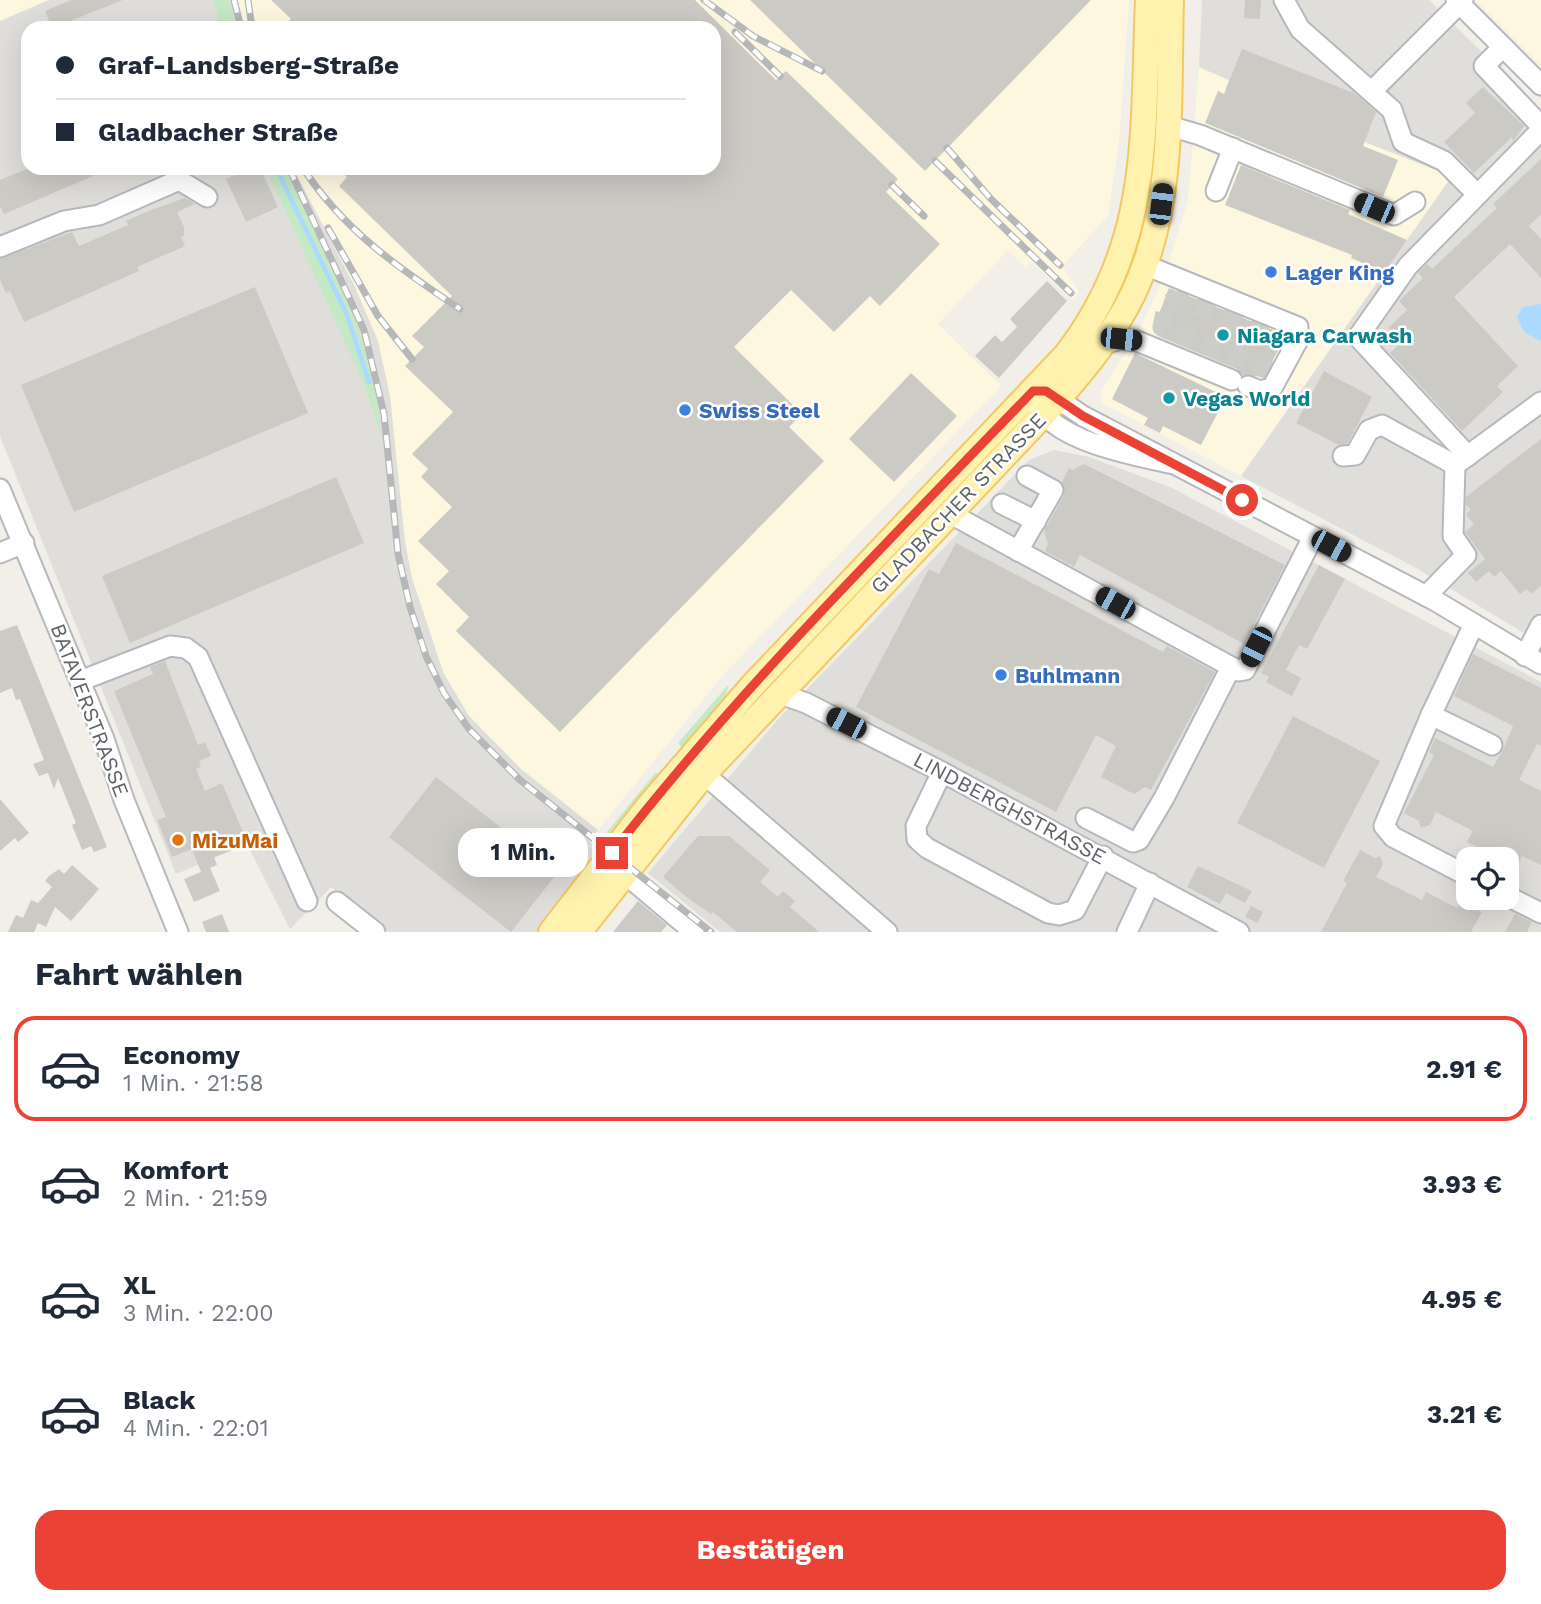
<!DOCTYPE html>
<html lang="de">
<head>
<meta charset="utf-8">
<style>
  :root { --surface:#fff; --page:#f2f2f3; --text:#1f2937; --muted:#747a83; --line:#e0e1e3; --accent:#ea4335 }
  body { margin:0; font-family:"Work Sans",sans-serif; background:var(--page); color:var(--text); height:100vh; display:flex; flex-direction:column; font-size:26px; white-space:nowrap }
  * { box-sizing:border-box; margin:0 }
  p { font-size:23px; color:var(--muted) }
  .icon { flex:none; width:38px; height:38px; fill:none; stroke:currentColor; stroke-width:2; stroke-linecap:round; stroke-linejoin:round }
  .map { position:relative; height:932px; overflow:hidden }
  .panel { display:flex; flex-direction:column; background:var(--surface); flex:1 }
  .panel>* { flex:none }
  .guide { position:absolute; left:21px; top:21px; width:700px; height:154px; border-radius:21px; box-shadow:0 7px 28px #0002; display:grid; align-content:center; height:154px; padding:0 35px; background:var(--surface) }
  .buttons { position:absolute; left:1456px; top:847px; display:grid; gap:14px }
  .buttons a { display:grid; place-items:center; width:63px; height:63px; border-radius:14px; background:var(--surface); box-shadow:0 7px 28px #0002; font-size:35px }
  .end { position:absolute; width:32px; height:32px; margin:-16px; border:9px solid #ea4335; background:#fff; box-shadow:0 0 0 4px #fff }
  .from { border-radius:50% }
  .bubble { position:absolute; height:49px; border-radius:21px; background:var(--surface); box-shadow:0 7px 28px #0002; font-size:23px; font-weight:700; line-height:49px; text-align:center }
  .car { position:absolute; width:21px; height:42px; margin:-21px -10px; border-radius:9px; box-shadow:0 0 5px 2px #0007; background:linear-gradient(#222 24%,#8ab4d8 0 40%,#222 0 76%,#8ab4d8 0 86%,#222 0) }
  .guide b { display:flex; align-items:center; gap:24px; height:66px; font-size:26px }
  .guide b+b { border-top:2px solid var(--line) }
  .guide i { width:18px; height:18px; background:var(--text) }
  ul { padding:0; list-style:none }
  li { display:flex; align-items:center; gap:21px; height:105px; margin:0 14px 10px; padding:0 21px; border:4px solid transparent; border-radius:21px }
  li div { flex:1 }
  li b { display:block; font-size:26px }
  li em { font-style:normal; font-weight:700 }
  li.selected { border-color:var(--accent) }
  li>.icon { width:63px; height:63px; stroke-width:1.5 }
  h2 { padding:0 35px; font-size:32px; line-height:84px }
  .button { display:flex; gap:14px; margin-top:auto; padding:14px 35px }
  .button a { flex:1; height:80px; border-radius:21px; background:var(--accent); color:#fff; font-size:28px; font-weight:700; line-height:80px; text-align:center }
  .map>svg:first-child { display:block }
  .commercial { fill:#fef7e0 }
  .industrial { fill:#e0deda; fill-rule:evenodd }
  .education { fill:#e1ded6 }
  .green { fill:#c5e8c5 }
  .water { fill:#aadaff }
  .lines { fill:none; stroke-linecap:round; stroke-linejoin:round }
  .stream { stroke:#aadaff; stroke-width:4.5 }
  .building { fill:#cccac5 }
  .minor-tunnel { stroke:#ccccc8; stroke-width:19; stroke-dasharray:19 10; stroke-linecap:butt }
  .minor-casing { stroke:#b5b8bc; stroke-width:23 }
  .major-casing { stroke:#f2c960; stroke-width:28 }
  .minor { stroke:#fff; stroke-width:19 }
  .major { stroke:#fff2af; stroke-width:24 }
  .rail-casing { stroke:#b6b7b8; stroke-width:7 }
  .rail { stroke:#fff; stroke-width:4.5; stroke-dasharray:13; stroke-linecap:butt }
  .route { stroke:#ea4335; stroke-width:9 }
  .shop-dot { fill:#3f7fe0; stroke:#fff; stroke-width:2.5 }
  .culture-dot { fill:#0f9aa8; stroke:#fff; stroke-width:2.5 }
  .food-dot { fill:#e8710a; stroke:#fff; stroke-width:2.5 }
  .labels { text-anchor:middle; dominant-baseline:central; stroke-width:5; stroke-linejoin:round; paint-order:stroke }
  .shop-label { font-size:21px; font-weight:bold; fill:#366cbe; stroke:#fff; text-anchor:start }
  .culture-label { font-size:21px; font-weight:bold; fill:#0d838f; stroke:#fff; text-anchor:start }
  .street-label { font-size:21px; fill:#5f6368; stroke:#fff }
  .food-label { font-size:21px; font-weight:bold; fill:#c56008; stroke:#fff; text-anchor:start }
</style>
</head>
<body>
<div class="map">
<svg width="1541" height="932" viewBox="0 0 1541 932">
  <rect width="100%" height="100%" fill="#f1efe8"/>
  <g class="commercial">
    <polygon points="0,0 49,0 0,21"/>
    <polygon points="237,0 1129,0 1119,141 1108,216 1062,266 1079,291 1074,301 1031,261 1025,267 1008,250 938,324 1001,386 722,676 598,830 521,769 469,716 443,672 412,579 405,542 390,396 378,341 355,287 293,168 714,168 714,28 245,28"/>
    <polygon points="1475,0 1541,0 1541,66"/>
    <polygon points="1199,67 1229,81 1227,88 1452,176 1241,476 1102,403 1101,391 1138,333 1164,277 1188,201"/>
  </g>
  <g class="industrial">
    <polygon points="49,0 237,0 245,28 28,28 28,168 293,168 355,287 378,341 390,396 405,542 412,578 443,672 469,716 521,769 598,830 590,842 601,851 541,932 389,932 331,887 290,929 247,844 176,874 0,436 0,21"/>
    <polygon points="1202,0 1429,0 1541,110 1541,616 1530,637 1418,569 1241,476 1452,176 1226,88 1229,80 1199,67"/>
    <path d="M1054,450L1089,457L1170,487L1541,682V932H720L648,873L780,717L1029,460ZM1468,859H1507V898H1468Z"/>
  </g>
  <polygon class="education" points="1498,899 1541,922 1541,932 1481,932"/>
  <g class="green">
    <polygon points="214,0 229,0 237,28 221,28"/>
    <path d="M266,168H286C326,254 376,339 381,435L364,384Z"/>
    <polygon points="729,684 724,701 682,747 678,743"/>
    <polygon points="656,772 659,777 607,841 603,837"/>
  </g>
  <polygon class="water" points="1541,304 1541,339 1540,341 1524,332 1517,317 1523,307"/>
  <g class="lines">
    <polyline class="stream" points="276,168 347,315 369,382"/>
  </g>
  <g class="building">
    <polygon points="71,0 123,0 52,28 45,11"/>
    <polygon points="271,0 695,0 776,80 786,71 898,179 886,192 940,244 880,306 870,296 834,332 791,290 734,347 802,414 789,427 824,461 560,732 456,631 469,617 436,584 449,571 418,541 452,507 421,477 428,469 412,454 453,412 405,366 424,347 412,336 452,296 339,186 347,177 338,168 714,168 714,28 282,28 291,19"/>
    <polygon points="750,0 1091,0 925,171"/>
    <polygon points="1245,0 1261,0 1260,19 1244,18"/>
    <polygon points="1242,49 1354,93 1376,112 1363,146 1398,160 1383,197 1205,123 1218,91 1224,94"/>
    <polygon points="1483,87 1524,126 1513,141 1512,137 1474,173 1444,142 1475,113 1466,103"/>
    <polygon points="1541,159 1541,214 1529,226 1541,239 1541,278 1510,244 1454,297 1518,366 1497,386 1503,392 1462,431 1390,353 1401,342 1388,328 1407,310 1399,301 1423,278 1418,273 1427,264 1432,269 1497,208 1493,204"/>
    <polygon points="1241,165 1350,210 1348,214 1407,240 1385,272 1351,258 1352,255 1225,205"/>
    <polygon points="29,168 112,168 4,214 0,206 0,180"/>
    <polygon points="234,168 260,168 278,207 246,222 226,179 237,174"/>
    <polygon points="185,198 195,204 177,212 184,227 184,235 181,237 185,246 137,267 139,271 24,322 10,291 6,293 0,280 0,259 72,232 79,246 128,225 126,221 151,210"/>
    <polygon points="1047,281 1067,301 999,378 975,356 995,335 1002,342 1017,327 1010,319"/>
    <polygon points="255,287 308,413 74,512 21,385"/>
    <polygon points="1169,288 1286,335 1264,377 1243,375 1237,369 1160,337 1155,324"/>
    <polygon points="1135,353 1226,397 1201,445 1163,426 1160,433 1144,425 1148,418 1112,399"/>
    <polygon points="1324,371 1372,397 1348,443 1339,445 1296,423"/>
    <polygon points="911,373 957,416 894,482 849,439"/>
    <polygon points="1541,439 1541,586 1531,594 1527,589 1520,594 1501,571 1494,577 1489,571 1476,582 1468,573 1485,559 1465,532 1474,524 1466,514 1471,510 1466,505 1466,497"/>
    <polygon points="1084,464 1285,565 1244,644 1080,555 1074,567 1045,551 1048,544 1044,531 1064,495 1062,482 1069,468 1073,470"/>
    <polygon points="336,477 364,543 130,643 102,576"/>
    <polygon points="956,543 1163,652 1167,646 1215,672 1151,790 1145,787 1134,794 1101,777 1116,746 1096,735 1056,812 856,707 929,569 939,574"/>
    <polygon points="1319,565 1345,579 1307,649 1299,645 1286,670 1301,678 1292,696 1266,682 1269,677 1261,673"/>
    <polygon points="17,625 107,847 94,852 91,846 82,850 72,825 76,823 58,778 54,789 48,773 39,776 33,764 44,760 20,699 16,700 12,688 0,693 0,631"/>
    <polygon points="1473,654 1541,688 1541,746 1537,744 1519,780 1541,791 1541,865 1522,856 1516,868 1507,863 1507,859 1498,859 1467,842 1473,831 1436,812 1430,825 1421,828 1419,821 1404,813 1434,755 1429,752 1435,738 1493,767 1503,750 1513,726 1454,696"/>
    <polygon points="165,661 198,745 205,742 211,756 199,761 201,767 196,769 205,791 222,783 248,844 214,857 217,865 210,868 220,891 194,902 184,879 206,870 201,872 192,849 172,857 157,820 166,817 114,691 153,674 150,667"/>
    <polygon points="1293,716 1380,761 1324,868 1237,823"/>
    <polygon points="436,777 558,872 511,932 389,837"/>
    <polygon points="0,799 29,833 18,842 15,838 0,851"/>
    <polygon points="698,836 729,836 770,870 760,882 778,897 783,891 795,901 790,907 819,932 737,932 713,912 711,914 685,896 663,877"/>
    <polygon points="1360,850 1375,858 1380,856 1383,864 1376,877 1422,900 1426,892 1457,908 1459,903 1468,900 1470,906 1482,912 1471,932 1321,932 1347,883 1343,881"/>
    <polygon points="72,865 99,889 71,921 55,907 46,927 38,923 34,932 8,932 16,915 23,918 31,900 38,903 52,887 45,881 49,876 59,869 64,874"/>
    <polygon points="1198,866 1252,891 1245,903 1226,893 1220,904 1187,887"/>
    <polygon points="638,901 667,925 661,932 613,932"/>
    <polygon points="1251,906 1263,912 1257,923 1245,917"/>
    <polygon points="222,914 229,932 206,932 202,922"/>
    <polygon points="1515,914 1532,922 1527,932 1505,932"/>
  </g>
  <g class="lines">
    <polyline class="minor-tunnel" points="1274,372 1167,330 1162,327 1167,304 1179,300 1285,343"/>
    <g class="minor-casing">
      <g id="minor">
        <polyline points="1284,0 1300,29 1392,110 1403,142 1444,161 1476,193"/>
        <polyline points="1456,0 1541,85"/>
        <polyline points="1503,47 1484,66 1541,126"/>
        <polyline points="1375,88 1463,0"/>
        <polyline points="1166,125 1200,135 1394,215 1415,202"/>
        <polyline points="1216,191 1233,148"/>
        <polyline points="0,247 64,221 99,215 179,180 207,197"/>
        <polyline points="1145,265 1298,327 1298,340 1272,388 1260,391 1248,386"/>
        <polyline points="1104,344 1121,339 1137,341 1232,380"/>
        <polyline points="1343,456 1355,455 1369,430 1382,425 1455,465"/>
        <polyline points="1468,456 1358,337 1408,266 1541,130"/>
        <path d="M1174,464C1134,455 1039,440 1033,391H1046L1083,416L1434,600L1541,664"/>
        <polyline points="0,489 104,739 124,800 178,932"/>
        <polyline points="1002,504 1036,521"/>
        <polyline points="949,513 1239,671 1245,670 1313,537"/>
        <polyline points="1018,551 1053,490 1027,476"/>
        <polyline points="0,553 24,543"/>
        <polyline points="1426,596 1466,555 1453,536 1455,465 1541,402"/>
        <polyline points="1525,656 1541,625"/>
        <polyline points="80,681 170,646 186,648 198,657 307,901"/>
        <polyline points="778,693 806,703 942,772 1239,932"/>
        <polyline points="1431,715 1492,745"/>
        <polyline points="942,772 916,826 917,839 927,848 1048,913 1059,915 1075,910 1103,856"/>
        <polyline points="704,774 887,932"/>
        <polyline points="1086,818 1133,842 1139,840 1164,798 1231,667"/>
        <polyline points="624,873 694,932"/>
        <polyline points="1468,876 1393,837 1384,826 1431,715 1474,624"/>
        <polyline points="1507,896 1541,913"/>
        <polyline points="337,902 375,932"/>
        <polyline points="1127,932 1150,883"/>
      </g>
    </g>
    <g class="major-casing">
      <g id="major">
        <path d="M551,932L647,808L753,685L1066,355C1153,242 1142,134 1148,0"/>
        <path d="M579,932L704,774L1059,398C1087,366 1114,333 1133,294C1176,204 1168,97 1171,0"/>
      </g>
    </g>
    <use href="#minor" class="minor"/>
    <use href="#major" class="major"/>
    <g class="rail-casing">
      <g id="rail">
        <polyline points="234,0 241,28"/>
        <polyline points="248,0 252,28"/>
        <polyline points="704,0 753,36 822,71"/>
        <polyline points="735,32 780,76"/>
        <polyline points="947,148 991,199 1060,265"/>
        <polyline points="935,161 1071,293"/>
        <polyline points="289,168 364,330 384,414 398,554 410,607 426,656 444,693 469,729 520,780 711,932"/>
        <path d="M303,168C343,230 400,269 460,309"/>
        <polyline points="892,185 924,216"/>
        <polyline points="328,228 378,316 412,359"/>
      </g>
    </g>
    <use href="#rail" class="rail"/>
  </g>
  <g class="lines">
    <path class="route" d="M612,853C740,688 889,541 1033,391H1046L1083,416L1242,500"/>
  </g>
  <g class="shop-dot">
    <circle cx="1271" cy="272" r="7"/>
    <circle cx="685" cy="410" r="7"/>
    <circle cx="1001" cy="675" r="7"/>
  </g>
  <g class="culture-dot">
    <circle cx="1223" cy="335" r="7"/>
    <circle cx="1169" cy="398" r="7"/>
  </g>
  <circle class="food-dot" cx="178" cy="840" r="7"/>
  <g class="labels">
    <g class="shop-label">
      <text x="1285" y="272">Lager King</text>
      <text x="699" y="410">Swiss Steel</text>
      <text x="1015" y="675">Buhlmann</text>
    </g>
    <g class="culture-label">
      <text x="1237" y="335">Niagara Carwash</text>
      <text x="1183" y="398">Vegas World</text>
    </g>
    <g class="street-label">
      <text transform="translate(958 503) rotate(-46)">GLADBACHER STRASSE</text>
      <text transform="translate(90 710) rotate(69)">BATAVERSTRASSE</text>
      <text transform="translate(1010 808) rotate(28)">LINDBERGHSTRASSE</text>
    </g>
    <g class="food-label">
      <text x="192" y="840">MizuMai</text>
    </g>
  </g>
</svg>
<div class="buttons">
<a><svg class="icon" aria-label="locate" viewBox="0 0 24 24"><circle cx="12" cy="12" r="6"/><path d="M12 2v4M12 18v4M2 12h4M18 12h4"/></svg></a>
</div>
<i class="end from" style="left:1242px;top:500px"></i>
<i class="end" style="left:612px;top:853px"></i>
<div class="bubble" style="left:458px;top:828px;width:130px">1 Min.</div>
<i class="car" style="left:1161px;top:204px;rotate:7deg"></i>
<i class="car" style="left:1374px;top:208px;rotate:293deg"></i>
<i class="car" style="left:1121px;top:339px;rotate:96deg"></i>
<i class="car" style="left:1331px;top:546px;rotate:118deg"></i>
<i class="car" style="left:1115px;top:603px;rotate:299deg"></i>
<i class="car" style="left:1256px;top:647px;rotate:207deg"></i>
<i class="car" style="left:846px;top:723px;rotate:297deg"></i>
<div class="guide">
<b><i class="from"></i>Graf-Landsberg-Straße</b>
<b><i></i>Gladbacher Straße</b>
</div>
</div>
<section class="panel">
<h2>Fahrt wählen</h2>
<ul>
<li class="selected"><svg class="icon" aria-label="car" viewBox="0 0 24 24"><path d="M5 17H2v-5l4-1 3-4h7l3 4 3 1v5h-3M9 17h6M6 11h13"/><circle cx="7" cy="17" r="2"/><circle cx="17" cy="17" r="2"/></svg><div><b>Economy</b><p>1 Min. · 21:58</p></div><em>2.91 €</em></li>
<li><svg class="icon" aria-label="car" viewBox="0 0 24 24"><path d="M5 17H2v-5l4-1 3-4h7l3 4 3 1v5h-3M9 17h6M6 11h13"/><circle cx="7" cy="17" r="2"/><circle cx="17" cy="17" r="2"/></svg><div><b>Komfort</b><p>2 Min. · 21:59</p></div><em>3.93 €</em></li>
<li><svg class="icon" aria-label="car" viewBox="0 0 24 24"><path d="M5 17H2v-5l4-1 3-4h7l3 4 3 1v5h-3M9 17h6M6 11h13"/><circle cx="7" cy="17" r="2"/><circle cx="17" cy="17" r="2"/></svg><div><b>XL</b><p>3 Min. · 22:00</p></div><em>4.95 €</em></li>
<li><svg class="icon" aria-label="car" viewBox="0 0 24 24"><path d="M5 17H2v-5l4-1 3-4h7l3 4 3 1v5h-3M9 17h6M6 11h13"/><circle cx="7" cy="17" r="2"/><circle cx="17" cy="17" r="2"/></svg><div><b>Black</b><p>4 Min. · 22:01</p></div><em>3.21 €</em></li>
</ul>
<div class="button"><a>Bestätigen</a></div>
</section>
</body>
</html>
